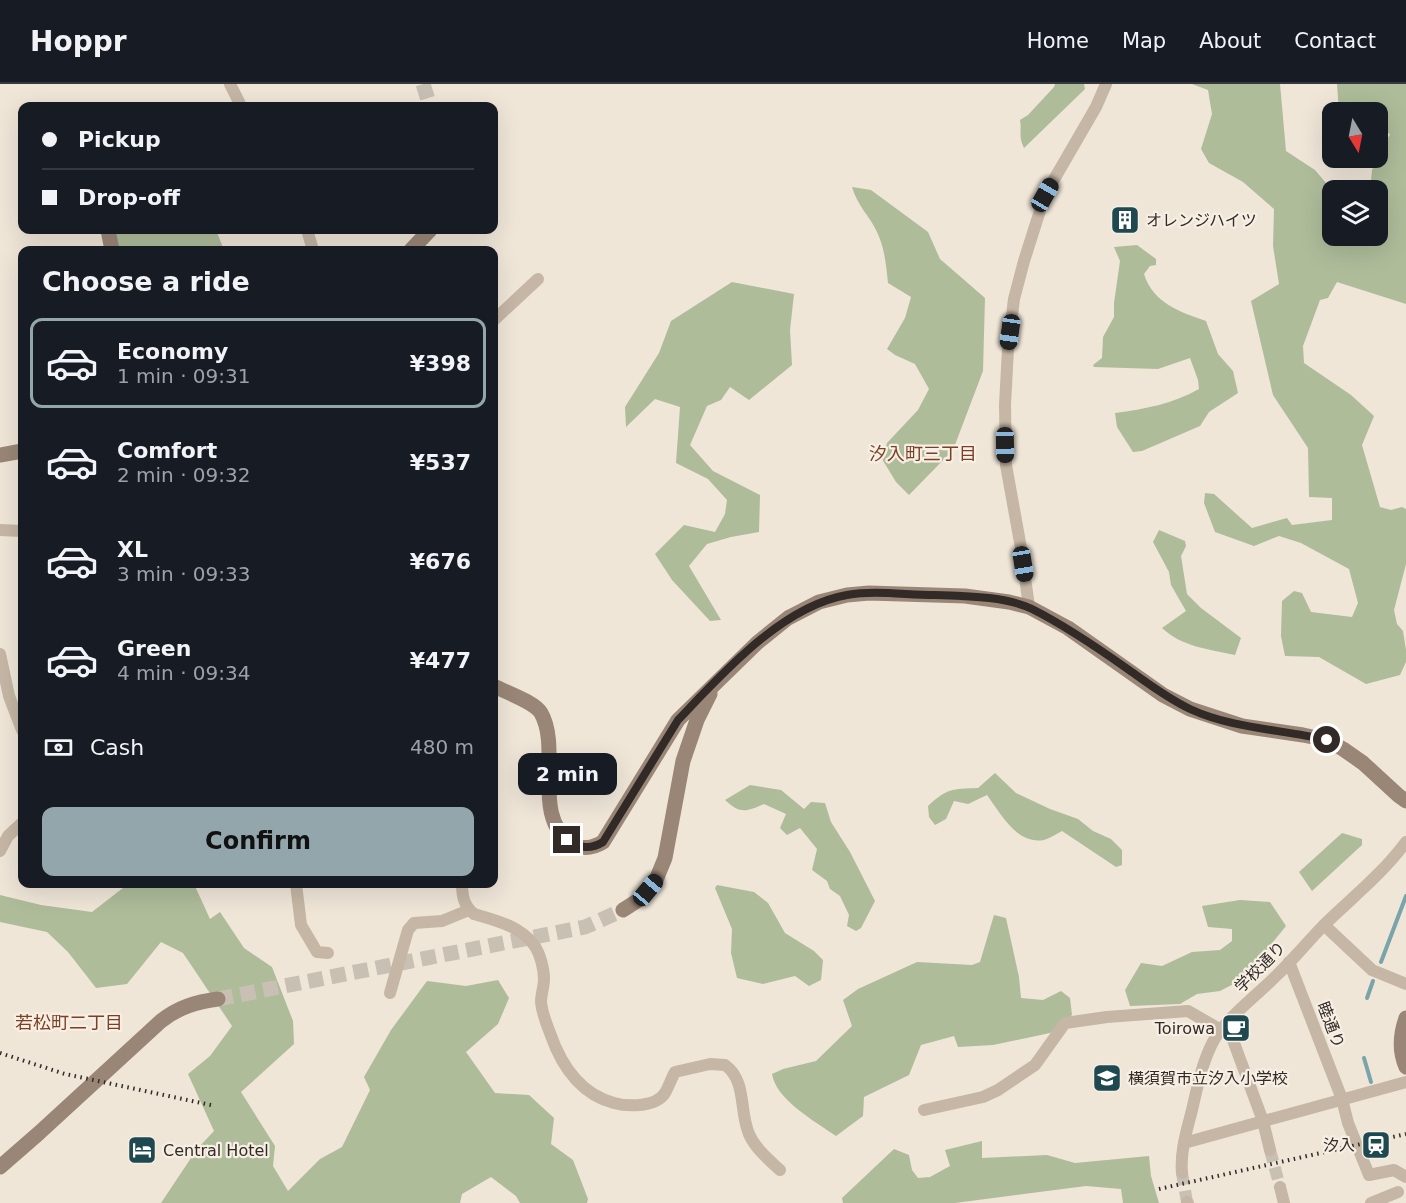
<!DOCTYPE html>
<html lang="en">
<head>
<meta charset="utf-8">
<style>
  :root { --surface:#171b24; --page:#20242c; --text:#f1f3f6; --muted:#9ea1a6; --line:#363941; --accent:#92a6ab }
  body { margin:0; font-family:"DejaVu Sans","Noto Sans JP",sans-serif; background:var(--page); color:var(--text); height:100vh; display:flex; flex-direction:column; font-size:22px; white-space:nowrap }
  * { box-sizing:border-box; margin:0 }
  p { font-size:20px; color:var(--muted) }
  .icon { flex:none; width:33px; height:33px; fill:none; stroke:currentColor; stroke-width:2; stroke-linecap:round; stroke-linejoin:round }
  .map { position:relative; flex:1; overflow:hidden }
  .sheet { position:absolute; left:18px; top:162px; width:480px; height:642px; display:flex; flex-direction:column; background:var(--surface); border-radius:12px; box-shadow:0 6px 24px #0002 }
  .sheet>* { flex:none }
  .guide { position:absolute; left:18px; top:18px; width:480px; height:132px; border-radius:12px; box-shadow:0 6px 24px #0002; display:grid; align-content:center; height:132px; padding:0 24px; background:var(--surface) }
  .needle { width:39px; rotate:170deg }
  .controls { position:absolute; left:1322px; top:18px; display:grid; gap:12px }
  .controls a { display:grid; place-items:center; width:66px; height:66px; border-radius:12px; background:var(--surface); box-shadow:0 6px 24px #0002; font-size:30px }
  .end { position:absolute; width:27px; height:27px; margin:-14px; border:8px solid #322a26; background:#fff; box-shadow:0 0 0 3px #fff }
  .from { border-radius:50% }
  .bubble { position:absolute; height:42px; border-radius:12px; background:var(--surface); box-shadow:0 6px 24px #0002; font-size:20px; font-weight:700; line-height:42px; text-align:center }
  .car { position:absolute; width:18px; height:36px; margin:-18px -9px; border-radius:8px; box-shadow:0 0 4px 2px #0007; background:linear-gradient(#222 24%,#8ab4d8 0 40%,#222 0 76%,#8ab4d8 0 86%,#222 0) }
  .guide b { display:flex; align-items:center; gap:21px; height:57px; font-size:22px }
  .guide b+b { border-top:2px solid var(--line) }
  .guide i { width:15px; height:15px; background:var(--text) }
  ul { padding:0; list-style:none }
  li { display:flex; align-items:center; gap:18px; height:90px; margin:0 12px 9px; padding:0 12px; border:3px solid transparent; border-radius:12px }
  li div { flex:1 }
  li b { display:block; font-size:22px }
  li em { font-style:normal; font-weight:700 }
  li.current { border-color:var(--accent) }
  li>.icon { width:54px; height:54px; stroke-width:1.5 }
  h2 { padding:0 24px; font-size:27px; line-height:72px }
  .pay { display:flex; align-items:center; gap:15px; height:66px; padding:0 24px; font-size:22px }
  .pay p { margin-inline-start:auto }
  .primary-button { display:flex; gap:12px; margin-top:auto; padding:12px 24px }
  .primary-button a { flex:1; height:69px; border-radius:12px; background:var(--accent); color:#111; font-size:24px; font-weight:700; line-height:69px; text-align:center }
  header { display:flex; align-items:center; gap:36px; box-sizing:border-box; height:84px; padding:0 30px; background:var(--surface); border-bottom:2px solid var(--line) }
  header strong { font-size:28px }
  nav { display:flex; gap:33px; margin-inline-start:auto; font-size:21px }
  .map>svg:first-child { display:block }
  .green { fill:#aebc9a }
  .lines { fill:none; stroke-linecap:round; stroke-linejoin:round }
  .stream { stroke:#79a4a9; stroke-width:4 }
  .street-tunnel { stroke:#c9c0b4; stroke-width:12; stroke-dasharray:12 6; stroke-linecap:butt }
  .secondary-tunnel { stroke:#c9c0b4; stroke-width:15; stroke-dasharray:15 8; stroke-linecap:butt }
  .street { stroke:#c5b6a5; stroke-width:12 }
  .secondary { stroke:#998677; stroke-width:15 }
  .rail { stroke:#322a26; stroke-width:4; stroke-dasharray:1.5 4.5; stroke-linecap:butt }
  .route { stroke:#322a26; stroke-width:8 }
  .labels { text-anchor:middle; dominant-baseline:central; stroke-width:4.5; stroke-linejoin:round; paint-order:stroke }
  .poi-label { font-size:16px; fill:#322a26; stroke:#f7efe4; text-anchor:start }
  .street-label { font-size:16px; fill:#322a26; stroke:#f7efe4 }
  .neighbourhood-label { font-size:18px; fill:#7b3f25; stroke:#f7efe4 }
</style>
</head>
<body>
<header>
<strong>Hoppr</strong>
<nav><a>Home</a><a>Map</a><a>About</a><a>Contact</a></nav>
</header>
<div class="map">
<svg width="1406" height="1119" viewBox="0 0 1406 1119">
  <rect width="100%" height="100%" fill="#efe6d8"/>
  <g class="green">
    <path d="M1055,0H1084L1085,5L1024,64C1018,52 1022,48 1020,36L1028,31L1054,3Z"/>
    <polygon points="1192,0 1280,0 1286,67 1315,86 1332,106 1332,152 1377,152 1377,106 1370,106 1372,86 1390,50 1377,45 1377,28 1339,28 1337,0 1406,0 1406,220 1337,198 1328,214 1320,216 1303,262 1304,279 1351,311 1374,332 1362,361 1380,423 1391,426 1402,423 1406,425 1406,480 1394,526 1397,540 1403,547 1406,566 1406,578 1400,591 1366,600 1319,573 1285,572 1281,552 1282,517 1294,507 1302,509 1311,528 1352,533 1358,519 1349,485 1301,459 1279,452 1254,462 1215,448 1204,419 1205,409 1214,410 1252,444 1287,434 1292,441 1332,436 1332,414 1309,413 1308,364 1273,311 1251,217 1279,200 1273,162 1274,125 1243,98 1209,79 1201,65 1212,30 1208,6"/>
    <path d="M852,103L871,106L928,148L940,175L985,214L983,287L953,366L909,411L896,398L882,375L887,359L918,326L929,305L915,280L895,271L887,265L905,234L911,213L888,199C886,181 885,165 877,148C869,131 858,123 852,103Z"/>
    <polygon points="115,146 216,146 224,166 117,166"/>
    <path d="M1137,161L1156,175V181L1150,182L1144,190C1153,219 1180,228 1206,237L1218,270L1233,287L1238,309L1209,328L1200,342L1142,367L1133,368L1117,343L1115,329C1145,325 1172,320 1199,305L1198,296L1190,274L1158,285L1094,283L1093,281L1102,274L1103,253L1114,233V219L1120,177L1114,163Z"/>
    <polygon points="732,198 794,210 790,246 792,281 749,316 730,303 721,316 707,322 690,361 713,387 760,411 759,448 731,453 707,460 689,482 721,536 710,537 672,496 655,470 684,441 715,448 725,430 727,416 708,395 676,379 680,323 655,315 626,343 625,323 659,269 671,237"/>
    <path d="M1159,446L1185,457L1186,462L1181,472L1187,510L1201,524L1241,554L1235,571C1209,565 1182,563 1162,544L1186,527L1171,501L1169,488L1153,458Z"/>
    <path d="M995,689L1016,709L1050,725L1078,735L1093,747L1111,755L1122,766V781L1116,783L1062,747C1056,750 1050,754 1044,756C1017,761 1001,730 987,711L968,720L954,717L946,735L935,741L929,733L928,722C948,704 951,705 978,704Z"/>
    <path d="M750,701L781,706L804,725L811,718L825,719L831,738L850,768L875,817L861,844L856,847L847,842L849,831L840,812L830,805L827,797L812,786L817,765L800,744L787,751L780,744L786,730L764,720C746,728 740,730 725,716Z"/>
    <polygon points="1342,749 1362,755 1362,761 1312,807 1299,788"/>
    <polygon points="128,800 194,800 210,835 220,828 244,864 272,883 293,937 294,960 241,1008 275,1062 273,1082 288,1107 320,1075 342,1063 370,1006 364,993 391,946 427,897 466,902 498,896 509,914 498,940 466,968 495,1009 529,1011 554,1034 551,1060 573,1076 588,1115 587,1119 520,1119 516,1112 491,1093 462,1110 460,1119 161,1119 197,1065 214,1047 188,990 210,972 232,942 183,869 161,858 127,900 96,904 68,868 47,848 0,838 0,811 41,821 92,828"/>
    <polygon points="717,801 754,808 768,819 785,849 814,867 823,876 821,896 809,902 795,892 763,900 737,894 731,869 732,845 715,804"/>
    <polygon points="1240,816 1270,818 1286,842 1243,895 1220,907 1197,910 1180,920 1130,922 1125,906 1141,879 1162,882 1192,868 1220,866 1232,857 1232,845 1208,843 1202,822"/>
    <path d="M994,831L1006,834L1019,893L1021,914L1043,916L1061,907L1070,914L1072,931L1050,949L993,961L958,963L954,952L921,961L909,991L864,1013L863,1032L836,1052C816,1038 776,1016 772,990L783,985L816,977L852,942L843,916L858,905L917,878L972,881L980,878Z"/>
    <polygon points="982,1057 982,1074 1047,1071 1075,1079 1149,1072 1151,1092 1159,1119 1123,1119 1121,1105 1086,1102 955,1119 843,1119 842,1114 894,1065 909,1071 912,1086 918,1094 930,1093 950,1082 945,1066"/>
  </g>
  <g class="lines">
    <g class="stream">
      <polyline points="1381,878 1406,812"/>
      <polyline points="1367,914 1373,897"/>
      <polyline points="1364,974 1371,998"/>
    </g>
    <g class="street-tunnel">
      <polyline points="1270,1066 1280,1103"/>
      <polyline points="1182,1089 1187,1118"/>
    </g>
    <g class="secondary-tunnel">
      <polyline points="423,0 430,22"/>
      <polyline points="218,915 585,843 623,826"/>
    </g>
    <g class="street">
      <polyline points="230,0 241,22"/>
      <polyline points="307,146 313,166"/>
      <polyline points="494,236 538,195"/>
      <polyline points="0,446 22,447"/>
      <polyline points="1029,523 1021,464 1006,381 1005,321 1008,265 1014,215 1024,177 1045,111 1096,23 1106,0"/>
      <polyline points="0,570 9,612 22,646"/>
      <polyline points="0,767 8,752 22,739"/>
      <polyline points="296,800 301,841 317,868 328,869"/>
      <path d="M462,800C462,812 464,822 474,830C495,836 520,842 534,861C540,869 544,885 544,895C544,903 541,910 541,918C542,928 546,939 550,949C561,981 580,1010 614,1019C629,1023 656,1023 665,1009C669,1002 671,995 675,988L710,980L725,981C747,997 739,1027 749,1050C755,1064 768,1075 780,1086"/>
      <polyline points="1324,841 1372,886 1406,900"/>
      <polyline points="1289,878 1342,1015 1348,1039 1369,1091 1394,1086 1406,1093"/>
      <polyline points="390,909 408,846 414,839 442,837 469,826"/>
      <polyline points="1227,940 1263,1037 1270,1066"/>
      <polyline points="924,1026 983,1013 998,1006 1035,981 1065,939 1107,933 1188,927 1221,946"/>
      <polyline points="1184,1059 1406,998"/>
      <path d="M1182,1089C1180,1067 1187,1046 1192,1026C1198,1000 1204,969 1219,948C1235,927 1257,911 1275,893C1293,876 1308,857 1325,840C1353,813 1383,789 1406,758"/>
      <polyline points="1280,1103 1284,1119"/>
      <polyline points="1187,1118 1188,1119"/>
      <polyline points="1371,1119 1398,1108"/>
    </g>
    <g class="secondary">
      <polyline points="108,146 112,166"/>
      <polyline points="411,166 430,146"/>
      <polyline points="0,371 22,367"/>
      <path d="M494,602C505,608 535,618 541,629C562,665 530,735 573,760C584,766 593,764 603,758L678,636L757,559L788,534L819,518L847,511L869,509L965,512L1009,518L1029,523L1068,544L1163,611L1190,625L1242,642L1303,651L1327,656L1343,665L1363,679L1399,712L1406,717"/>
      <polyline points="623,826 640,815 656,796 665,774 683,677 697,636 710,610"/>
      <path d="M1406,934C1400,951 1399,967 1406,983"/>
      <path d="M0,1083L39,1049L161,937C179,923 196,918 218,915"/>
    </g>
    <g class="rail">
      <polyline points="0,969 65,990 211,1021"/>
      <polyline points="1159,1105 1406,1050"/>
    </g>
  </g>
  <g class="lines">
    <path class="route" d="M567,756C580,764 590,766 603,758L678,636C722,590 782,522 847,511C875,506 906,511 934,511C963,512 1006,512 1032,525C1066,542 1098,564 1129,586C1149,600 1167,614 1190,625C1233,645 1281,645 1327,656"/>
  </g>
  <defs>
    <g id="building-square" transform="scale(1.5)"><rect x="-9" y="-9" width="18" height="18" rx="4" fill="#1f4950" stroke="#f7efe4"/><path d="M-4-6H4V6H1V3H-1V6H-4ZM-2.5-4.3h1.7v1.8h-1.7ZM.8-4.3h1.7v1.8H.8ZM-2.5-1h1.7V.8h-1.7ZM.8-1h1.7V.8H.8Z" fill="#fff"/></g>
    <g id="cafe-square" transform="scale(1.5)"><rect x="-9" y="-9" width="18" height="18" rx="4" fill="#1f4950" stroke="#f7efe4"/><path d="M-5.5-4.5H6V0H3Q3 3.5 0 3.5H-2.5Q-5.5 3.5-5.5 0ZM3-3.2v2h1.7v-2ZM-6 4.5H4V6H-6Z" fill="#fff"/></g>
    <g id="school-square" transform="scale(1.5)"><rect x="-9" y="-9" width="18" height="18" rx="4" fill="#1f4950" stroke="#f7efe4"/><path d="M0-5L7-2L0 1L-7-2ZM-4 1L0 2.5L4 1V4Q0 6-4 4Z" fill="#fff"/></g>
    <g id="station-square" transform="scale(1.5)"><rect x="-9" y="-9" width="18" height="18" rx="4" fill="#1f4950" stroke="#f7efe4"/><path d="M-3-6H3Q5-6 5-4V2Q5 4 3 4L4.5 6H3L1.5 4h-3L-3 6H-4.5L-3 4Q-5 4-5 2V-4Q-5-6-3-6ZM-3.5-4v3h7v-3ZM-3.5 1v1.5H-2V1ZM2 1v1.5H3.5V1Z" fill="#fff"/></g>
    <g id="hotel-square" transform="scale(1.5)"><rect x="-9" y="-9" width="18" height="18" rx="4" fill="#1f4950" stroke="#f7efe4"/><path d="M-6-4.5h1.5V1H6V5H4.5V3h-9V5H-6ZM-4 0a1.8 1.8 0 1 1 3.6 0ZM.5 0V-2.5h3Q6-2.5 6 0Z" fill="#fff"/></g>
  </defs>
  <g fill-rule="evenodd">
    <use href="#building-square" x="1125" y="136"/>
    <use href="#cafe-square" x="1236" y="944"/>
    <use href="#school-square" x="1107" y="994"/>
    <use href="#station-square" x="1376" y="1061"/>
    <use href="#hotel-square" x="142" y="1066"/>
  </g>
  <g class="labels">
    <g class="poi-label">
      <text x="1146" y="136">オレンジハイツ</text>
      <text x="1215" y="944" text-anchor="end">Toirowa</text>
      <text x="1128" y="994">横須賀市立汐入小学校</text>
      <text x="1355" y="1061" text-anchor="end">汐入</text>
      <text x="163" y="1066">Central Hotel</text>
    </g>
    <g class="street-label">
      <text transform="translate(1260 883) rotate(-45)">学校通り</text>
      <text transform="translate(1331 941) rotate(69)">睦通り</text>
    </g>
    <g class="neighbourhood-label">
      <text x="923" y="369">汐入町三丁目</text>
      <text x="69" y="938">若松町二丁目</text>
    </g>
  </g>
</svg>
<div class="controls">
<a><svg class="needle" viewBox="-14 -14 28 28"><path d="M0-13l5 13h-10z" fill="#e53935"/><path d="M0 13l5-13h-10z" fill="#9ea1a6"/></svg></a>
<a><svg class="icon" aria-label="layers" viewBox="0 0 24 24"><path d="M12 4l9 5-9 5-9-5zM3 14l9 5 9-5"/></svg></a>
</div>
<i class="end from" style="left:1327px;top:656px"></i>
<i class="end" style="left:567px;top:756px"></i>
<div class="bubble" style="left:518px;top:669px;width:99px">2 min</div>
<i class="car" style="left:1045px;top:111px;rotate:30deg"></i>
<i class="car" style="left:1010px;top:248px;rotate:188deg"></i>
<i class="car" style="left:1005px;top:361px;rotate:179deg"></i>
<i class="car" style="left:1023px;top:480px;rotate:171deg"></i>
<i class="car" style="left:648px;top:806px;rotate:40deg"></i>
<div class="guide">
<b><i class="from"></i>Pickup</b>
<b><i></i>Drop-off</b>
</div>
<section class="sheet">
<h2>Choose a ride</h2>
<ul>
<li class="current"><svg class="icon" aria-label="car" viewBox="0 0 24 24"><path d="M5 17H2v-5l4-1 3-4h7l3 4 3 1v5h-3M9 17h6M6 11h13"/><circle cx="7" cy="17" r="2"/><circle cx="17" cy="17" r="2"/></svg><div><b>Economy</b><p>1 min · 09:31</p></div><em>¥398</em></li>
<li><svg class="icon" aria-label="car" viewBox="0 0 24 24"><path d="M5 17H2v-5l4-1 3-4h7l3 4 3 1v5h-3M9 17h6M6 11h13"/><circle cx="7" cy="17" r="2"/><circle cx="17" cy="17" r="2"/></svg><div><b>Comfort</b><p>2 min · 09:32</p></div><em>¥537</em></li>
<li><svg class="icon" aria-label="car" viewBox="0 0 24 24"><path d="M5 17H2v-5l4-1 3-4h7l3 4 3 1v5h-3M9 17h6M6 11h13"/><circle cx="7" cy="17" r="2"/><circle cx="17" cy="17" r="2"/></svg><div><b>XL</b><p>3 min · 09:33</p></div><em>¥676</em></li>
<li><svg class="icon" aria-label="car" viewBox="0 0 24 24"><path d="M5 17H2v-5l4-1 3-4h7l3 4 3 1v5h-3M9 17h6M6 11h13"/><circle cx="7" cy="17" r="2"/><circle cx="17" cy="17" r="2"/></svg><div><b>Green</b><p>4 min · 09:34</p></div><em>¥477</em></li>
</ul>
<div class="pay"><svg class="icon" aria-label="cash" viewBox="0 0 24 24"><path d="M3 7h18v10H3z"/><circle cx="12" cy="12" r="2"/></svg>Cash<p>480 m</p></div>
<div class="primary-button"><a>Confirm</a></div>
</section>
</div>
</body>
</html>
